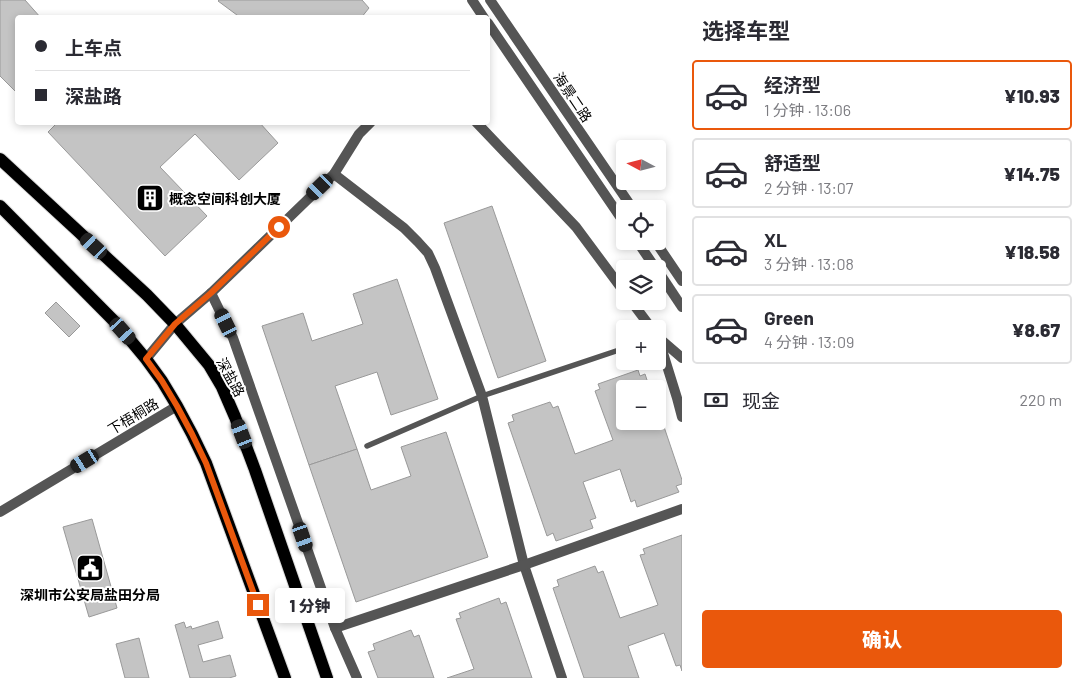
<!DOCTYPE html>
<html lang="zh">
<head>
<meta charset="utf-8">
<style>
  :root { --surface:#fff; --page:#f7f7f7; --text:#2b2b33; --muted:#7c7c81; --line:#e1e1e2; --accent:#ea580c }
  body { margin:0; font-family:Barlow,"Noto Sans SC",sans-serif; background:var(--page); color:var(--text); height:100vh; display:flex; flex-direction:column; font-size:19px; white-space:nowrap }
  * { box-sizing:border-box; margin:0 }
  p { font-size:16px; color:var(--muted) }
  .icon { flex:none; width:28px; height:28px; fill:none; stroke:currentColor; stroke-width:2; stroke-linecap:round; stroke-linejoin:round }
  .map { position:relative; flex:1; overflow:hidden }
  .drawer { display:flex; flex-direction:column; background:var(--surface); width:400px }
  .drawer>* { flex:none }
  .guide { position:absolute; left:15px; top:15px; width:475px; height:110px; border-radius:5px; box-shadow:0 2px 8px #0003; display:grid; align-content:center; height:110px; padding:0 20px; background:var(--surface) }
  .needle { width:32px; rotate:277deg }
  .fabs { position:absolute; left:616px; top:140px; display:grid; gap:10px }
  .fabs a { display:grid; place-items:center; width:50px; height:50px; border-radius:5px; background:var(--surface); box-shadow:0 2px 8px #0003; font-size:25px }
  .end { position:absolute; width:22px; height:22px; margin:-11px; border:6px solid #ea580c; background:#fff; box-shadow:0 0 0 2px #fff }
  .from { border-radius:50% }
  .bubble { position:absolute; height:35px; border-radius:5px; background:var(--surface); box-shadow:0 2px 8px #0003; font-size:16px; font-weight:800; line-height:35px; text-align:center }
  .car { position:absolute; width:15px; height:30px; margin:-15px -8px; border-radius:6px; box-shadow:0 0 4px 1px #0007; background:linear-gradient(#222 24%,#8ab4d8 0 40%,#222 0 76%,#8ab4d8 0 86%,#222 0) }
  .guide b { display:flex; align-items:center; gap:18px; height:48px; font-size:19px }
  .guide b+b { border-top:1px solid var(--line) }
  .guide i { width:12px; height:12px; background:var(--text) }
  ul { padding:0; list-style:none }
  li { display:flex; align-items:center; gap:15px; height:70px; margin:0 10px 8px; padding:0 10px; border:2px solid var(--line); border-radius:5px }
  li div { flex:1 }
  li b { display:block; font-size:19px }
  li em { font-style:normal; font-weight:800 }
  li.active { border-color:var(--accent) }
  li>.icon { width:45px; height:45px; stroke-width:1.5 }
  h2 { padding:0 20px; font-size:22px; line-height:60px }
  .pay { display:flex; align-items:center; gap:12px; height:55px; padding:0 20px; font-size:19px }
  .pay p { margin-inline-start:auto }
  .cta { display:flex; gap:10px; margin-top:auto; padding:10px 20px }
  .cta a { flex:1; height:58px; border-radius:5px; background:var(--accent); color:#fff; font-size:20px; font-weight:800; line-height:58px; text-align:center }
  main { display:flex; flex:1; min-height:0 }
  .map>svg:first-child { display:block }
  .building { fill:#c4c4c4; stroke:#999 }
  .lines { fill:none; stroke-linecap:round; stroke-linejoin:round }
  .primary-casing { stroke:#dbdbdb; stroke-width:14 }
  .service { stroke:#555; stroke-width:5.5 }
  .minor { stroke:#555; stroke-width:10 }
  .tertiary { stroke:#555; stroke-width:10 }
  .primary { stroke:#000; stroke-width:12 }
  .route { stroke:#ea580c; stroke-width:6 }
  .labels { text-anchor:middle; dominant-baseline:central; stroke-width:4; stroke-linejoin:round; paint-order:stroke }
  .street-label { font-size:14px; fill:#000; stroke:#fff }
  .poi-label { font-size:14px; font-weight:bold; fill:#000; stroke:#fff; text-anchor:start }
</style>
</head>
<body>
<main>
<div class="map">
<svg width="682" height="678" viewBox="0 0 682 678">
  <rect width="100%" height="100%" fill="#fff"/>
  <g class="building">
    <polygon points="0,0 25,0 41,18 18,18 18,94 0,76"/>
    <polygon points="219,0 362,0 369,8 361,18 241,18 218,1"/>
    <polygon points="58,122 259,122 278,143 239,180 195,134 160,167 207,216 165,256 48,132"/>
    <polygon points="492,206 546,361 498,378 444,223"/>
    <polygon points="397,279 438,399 391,415 377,372 335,386 357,449 309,465 262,326 303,313 312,341 363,324 353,294"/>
    <polygon points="56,302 80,326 69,337 45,313"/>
    <polygon points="638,370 640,376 645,374 650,389 625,389 625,421 658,421 658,409 682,480 682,484 676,486 679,492 637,507 635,500 631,502 620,469 583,482 596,518 590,520 593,528 556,541 553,533 547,536 508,423 514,421 512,415 550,402 553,408 558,406 575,454 613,440 595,391 600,389 598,384"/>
    <polygon points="446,432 488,557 356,602 309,465 357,449 371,490 411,476 401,447"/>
    <polygon points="92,519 117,608 89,617 63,527"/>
    <polygon points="682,535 682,671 680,665 676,666 664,633 628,646 639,678 584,678 553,588 559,586 557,580 595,566 598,573 603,571 620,618 658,605 640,555 645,554 643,549"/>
    <polygon points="499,598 501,604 506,602 532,678 447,678 474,669 456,619 461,618 459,613"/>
    <polygon points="218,621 223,638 198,645 203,662 230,655 236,676 229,678 190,678 175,625 184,622 186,628 191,626 192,629"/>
    <polygon points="411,630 414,637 419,635 434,678 378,678 368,652 375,650 373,644"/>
    <polygon points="139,638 149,678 125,678 116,644"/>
  </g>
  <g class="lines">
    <g class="primary-casing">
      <g id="primary">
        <polyline points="0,159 147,295 175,324 209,365 222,387 235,417 255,470 327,678"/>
        <polyline points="0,206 116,323 146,359 162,381 177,406 192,434 206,463 285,678"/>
      </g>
    </g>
    <polyline class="service" points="367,446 482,396 625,348"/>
    <g class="minor">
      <polyline points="476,122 576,227 625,293"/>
      <polyline points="334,174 404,228 418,242 428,253 435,268 482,396 524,565 562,678"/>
      <polyline points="211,293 233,338 335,628 357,678"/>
      <polyline points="631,301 652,329"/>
      <polyline points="658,337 677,398 682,417"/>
      <polyline points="659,338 682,358"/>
      <polyline points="146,359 175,324 211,293 334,174 359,134 371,122"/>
      <polyline points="0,512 177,406"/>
      <polyline points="335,628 524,565 682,509"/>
    </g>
    <g class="tertiary">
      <polyline points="472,0 484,18"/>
      <polyline points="490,0 633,209"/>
      <polyline points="488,23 625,224"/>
      <polyline points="637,241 656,269"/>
      <polyline points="655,241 682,281"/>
      <polyline points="658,271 682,307"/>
    </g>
    <use href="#primary" class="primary"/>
  </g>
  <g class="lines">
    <polyline class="route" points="258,605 206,463 192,434 177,406 162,381 146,359 175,324 211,293 279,227"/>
  </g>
  <defs>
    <g id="building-square" transform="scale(1.4375)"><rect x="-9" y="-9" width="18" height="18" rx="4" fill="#000" stroke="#fff"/><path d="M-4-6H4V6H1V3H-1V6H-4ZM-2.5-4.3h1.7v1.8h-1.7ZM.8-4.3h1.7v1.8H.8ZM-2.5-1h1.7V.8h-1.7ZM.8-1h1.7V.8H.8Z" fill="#fff"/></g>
    <g id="civic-square" transform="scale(1.4375)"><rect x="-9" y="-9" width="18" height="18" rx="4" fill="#000" stroke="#fff"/><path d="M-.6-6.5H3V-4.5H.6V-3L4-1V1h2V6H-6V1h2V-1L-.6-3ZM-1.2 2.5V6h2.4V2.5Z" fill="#fff"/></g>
  </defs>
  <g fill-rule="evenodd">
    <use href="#building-square" x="150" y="198"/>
    <use href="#civic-square" x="90" y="568"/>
  </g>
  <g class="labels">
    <g class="street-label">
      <text transform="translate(573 97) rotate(56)">海景二路</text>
      <text transform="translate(231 377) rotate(61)">深盐路</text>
      <text transform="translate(133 416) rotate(-31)">下梧桐路</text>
    </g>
    <g class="poi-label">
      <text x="169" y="198">概念空间科创大厦</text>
      <text x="90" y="594" text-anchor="middle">深圳市公安局盐田分局</text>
    </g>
  </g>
</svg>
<div class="fabs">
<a><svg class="needle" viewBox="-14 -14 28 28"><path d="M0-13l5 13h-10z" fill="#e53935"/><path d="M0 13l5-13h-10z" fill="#7c7c81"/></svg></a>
<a><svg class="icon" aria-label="locate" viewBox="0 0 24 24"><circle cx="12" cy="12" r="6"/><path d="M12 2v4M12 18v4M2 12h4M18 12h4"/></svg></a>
<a><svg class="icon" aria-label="layers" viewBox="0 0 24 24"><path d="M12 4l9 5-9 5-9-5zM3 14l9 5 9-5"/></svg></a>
<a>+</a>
<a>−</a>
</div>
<i class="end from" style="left:279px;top:227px"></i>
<i class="end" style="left:258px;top:605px"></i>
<div class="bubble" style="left:275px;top:588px;width:70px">1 分钟</div>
<i class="car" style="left:320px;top:187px;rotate:226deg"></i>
<i class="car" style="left:94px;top:246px;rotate:313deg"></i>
<i class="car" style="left:226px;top:323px;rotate:334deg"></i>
<i class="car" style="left:123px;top:331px;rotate:138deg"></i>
<i class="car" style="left:242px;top:434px;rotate:339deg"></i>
<i class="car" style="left:85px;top:461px;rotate:239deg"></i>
<i class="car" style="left:303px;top:537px;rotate:161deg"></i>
<div class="guide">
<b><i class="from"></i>上车点</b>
<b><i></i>深盐路</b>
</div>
</div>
<section class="drawer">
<h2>选择车型</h2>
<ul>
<li class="active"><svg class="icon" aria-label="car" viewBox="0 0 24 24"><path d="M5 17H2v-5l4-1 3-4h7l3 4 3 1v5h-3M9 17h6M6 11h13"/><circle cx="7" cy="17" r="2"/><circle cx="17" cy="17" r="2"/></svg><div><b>经济型</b><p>1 分钟 · 13:06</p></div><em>¥10.93</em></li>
<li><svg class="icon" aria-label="car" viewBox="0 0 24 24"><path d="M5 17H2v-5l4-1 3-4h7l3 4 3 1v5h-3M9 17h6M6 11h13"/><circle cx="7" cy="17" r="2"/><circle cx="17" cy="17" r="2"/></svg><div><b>舒适型</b><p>2 分钟 · 13:07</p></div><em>¥14.75</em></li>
<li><svg class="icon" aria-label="car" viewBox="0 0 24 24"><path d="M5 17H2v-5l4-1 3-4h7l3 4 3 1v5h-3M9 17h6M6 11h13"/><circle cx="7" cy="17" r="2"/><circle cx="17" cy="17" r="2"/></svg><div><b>XL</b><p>3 分钟 · 13:08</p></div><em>¥18.58</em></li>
<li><svg class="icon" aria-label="car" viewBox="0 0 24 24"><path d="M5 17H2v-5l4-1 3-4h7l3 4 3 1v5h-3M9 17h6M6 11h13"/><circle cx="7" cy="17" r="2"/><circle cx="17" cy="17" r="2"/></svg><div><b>Green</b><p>4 分钟 · 13:09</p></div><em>¥8.67</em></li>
</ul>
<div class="pay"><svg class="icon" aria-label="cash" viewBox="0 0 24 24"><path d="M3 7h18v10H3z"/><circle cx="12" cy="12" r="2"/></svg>现金<p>220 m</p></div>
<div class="cta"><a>确认</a></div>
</section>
</main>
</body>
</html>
